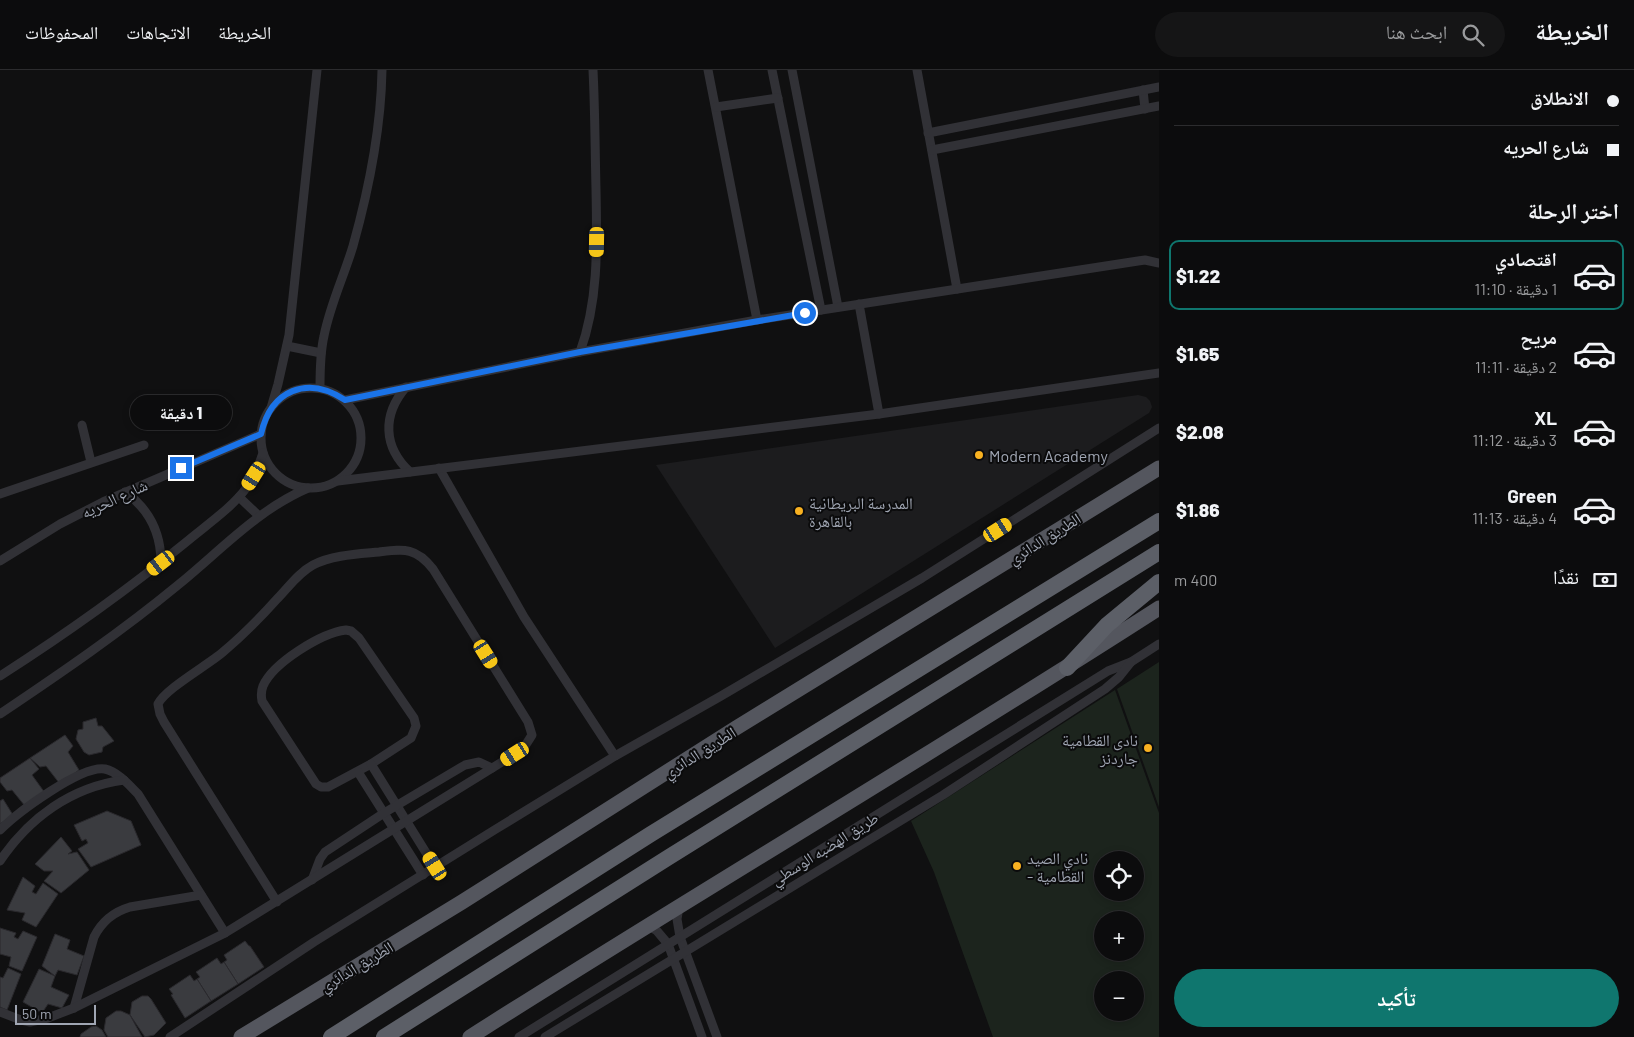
<!DOCTYPE html>
<html lang="ar">
<head>
<meta charset="utf-8">
<style>
  :root { --surface:#0c0c0d; --page:#151516; --text:#f1f3f6; --muted:#9a9b9d; --line:#2c2c2e; --accent:#0f766e }
  body { margin:0; font-family:Barlow,"Noto Naskh Arabic",sans-serif; background:var(--page); color:var(--text); direction:rtl; height:100vh; display:flex; flex-direction:column; font-size:19px; white-space:nowrap }
  * { box-sizing:border-box; margin:0 }
  p { font-size:16px; color:var(--muted) }
  .icon { flex:none; width:28px; height:28px; fill:none; stroke:currentColor; stroke-width:2; stroke-linecap:round; stroke-linejoin:round }
  .map { position:relative; flex:1; overflow:hidden; direction:ltr }
  .panel { display:flex; flex-direction:column; background:var(--surface); width:475px }
  .panel>* { flex:none }
  .hud { display:grid; align-content:center; height:110px; padding:0 15px; background:var(--surface) }
  .fabs { position:absolute; left:1094px; top:781px; display:grid; gap:10px }
  .fabs a { display:grid; place-items:center; width:50px; height:50px; border-radius:50%; background:var(--surface); box-shadow:0 2px 8px #0003,0 0 0 1px var(--line); font-size:25px }
  .scale { position:absolute; left:15px; bottom:12px; width:81px; box-sizing:border-box; padding-left:5px; border:2px solid #a0a6b3; border-top:0; font-size:14px; line-height:18px; white-space:nowrap; color:#a0a6b3; -webkit-text-stroke:4px #0b0b0c; paint-order:stroke }
  .end { position:absolute; width:22px; height:22px; margin:-11px; border:6px solid #1a73e8; background:#fff; box-shadow:0 0 0 2px #fff }
  .from { border-radius:50% }
  .bubble { position:absolute; height:35px; border-radius:18px; background:var(--surface); box-shadow:0 2px 8px #0003,0 0 0 1px var(--line); font-size:16px; font-weight:800; line-height:35px; text-align:center; direction:rtl }
  .car { position:absolute; width:15px; height:30px; margin:-15px -8px; border-radius:6px; box-shadow:0 0 4px 1px #0007; background:linear-gradient(#f5c518 24%,#345 0 40%,#f5c518 0 76%,#345 0 86%,#f5c518 0) }
  .hud b { display:flex; align-items:center; gap:18px; height:48px; font-size:19px }
  .hud b+b { border-top:1px solid var(--line) }
  .hud i { width:12px; height:12px; background:var(--text) }
  ul { padding:0; list-style:none }
  li { display:flex; align-items:center; gap:15px; height:70px; margin:0 10px 8px; padding:0 5px; border:2px solid transparent; border-radius:10px }
  li div { flex:1 }
  li b { display:block; font-size:19px }
  li em { font-style:normal; font-weight:800 }
  li.selected { border-color:var(--accent) }
  li>.icon { width:45px; height:45px; stroke-width:1.5 }
  h2 { padding:0 15px; font-size:22px; line-height:60px }
  .pay { display:flex; align-items:center; gap:12px; height:55px; padding:0 15px; font-size:19px }
  .pay p { margin-inline-start:auto }
  .primary-button { display:flex; gap:10px; margin-top:auto; padding:10px 15px }
  .primary-button a { flex:1; height:58px; border-radius:30px; background:var(--accent); color:#fff; font-size:20px; font-weight:800; line-height:58px; text-align:center }
  header { display:flex; align-items:center; gap:30px; box-sizing:border-box; height:70px; padding:0 25px; background:var(--surface); border-bottom:1px solid var(--line) }
  header strong { font-size:24px }
  nav { display:flex; gap:28px; margin-inline-start:auto; font-size:18px }
  .search { width:350px; height:45px; background:var(--page); display:flex; align-items:center; gap:12px; box-sizing:border-box; padding:0 18px; border-radius:28px; color:var(--muted); font-size:19px }
  main { display:flex; flex:1; min-height:0 }
  .map>svg:first-child { display:block }
  .built { fill:#1c1c1e }
  .green { fill:#1c241d; fill-rule:evenodd }
  .building { fill:#3a3b3f; stroke:#2a292d }
  .lines { fill:none; stroke-linecap:round; stroke-linejoin:round }
  .minor { stroke:#313136; stroke-width:9 }
  .trunk { stroke:#54565e; stroke-width:15 }
  .motorway { stroke:#5c5f67; stroke-width:16 }
  .route { stroke:#1a73e8; stroke-width:6 }
  .poi-dot { fill:#f8b121; stroke:#0b0b0c; stroke-width:2 }
  .labels { text-anchor:middle; dominant-baseline:central; stroke-width:4; stroke-linejoin:round; paint-order:stroke }
  .poi-label { font-size:16px; fill:#a0a6b3; stroke:#0b0b0c; text-anchor:start }
  .street-label { font-size:16px; fill:#a0a6b3; stroke:#0b0b0c }
</style>
</head>
<body>
<header>
<strong>الخريطة</strong>
<div class="search"><svg class="icon" aria-label="search" viewBox="0 0 24 24"><circle cx="10" cy="10" r="6"/><path d="M15 15l6 6"/></svg>ابحث هنا</div>
<nav><a>الخريطة</a><a>الاتجاهات</a><a>المحفوظات</a></nav>
</header>
<main>
<section class="panel">
<div class="hud">
<b><i class="from"></i>الانطلاق</b>
<b><i></i>شارع الحريه</b>
</div>
<h2>اختر الرحلة</h2>
<ul>
<li class="selected"><svg class="icon" aria-label="car" viewBox="0 0 24 24"><path d="M5 17H2v-5l4-1 3-4h7l3 4 3 1v5h-3M9 17h6M6 11h13"/><circle cx="7" cy="17" r="2"/><circle cx="17" cy="17" r="2"/></svg><div><b>اقتصادي</b><p>1 دقيقة · 11:10</p></div><em>$1.22</em></li>
<li><svg class="icon" aria-label="car" viewBox="0 0 24 24"><path d="M5 17H2v-5l4-1 3-4h7l3 4 3 1v5h-3M9 17h6M6 11h13"/><circle cx="7" cy="17" r="2"/><circle cx="17" cy="17" r="2"/></svg><div><b>مريح</b><p>2 دقيقة · 11:11</p></div><em>$1.65</em></li>
<li><svg class="icon" aria-label="car" viewBox="0 0 24 24"><path d="M5 17H2v-5l4-1 3-4h7l3 4 3 1v5h-3M9 17h6M6 11h13"/><circle cx="7" cy="17" r="2"/><circle cx="17" cy="17" r="2"/></svg><div><b>XL</b><p>3 دقيقة · 11:12</p></div><em>$2.08</em></li>
<li><svg class="icon" aria-label="car" viewBox="0 0 24 24"><path d="M5 17H2v-5l4-1 3-4h7l3 4 3 1v5h-3M9 17h6M6 11h13"/><circle cx="7" cy="17" r="2"/><circle cx="17" cy="17" r="2"/></svg><div><b>Green</b><p>4 دقيقة · 11:13</p></div><em>$1.86</em></li>
</ul>
<div class="pay"><svg class="icon" aria-label="cash" viewBox="0 0 24 24"><path d="M3 7h18v10H3z"/><circle cx="12" cy="12" r="2"/></svg>نقدًا<p>400 m</p></div>
<div class="primary-button"><a>تأكيد</a></div>
</section>
<div class="map">
<svg width="1159" height="967" viewBox="0 0 1159 967">
  <rect width="100%" height="100%" fill="#101011"/>
  <polygon class="built" points="1138,325 1146,327 1150,331 1152,337 1149,343 775,578 656,395"/>
  <g class="green">
    <polygon points="1159,592 1159,737 1117,619"/>
    <path d="M1115,620L1159,743V967H993L934,802L911,751ZM1102,790H1135V822H1102ZM1102,850H1135V882H1102ZM1102,910H1135V942H1102Z"/>
  </g>
  <g class="building">
    <polygon points="96,648 98,656 102,656 114,671 103,677 102,682 89,685 84,682 76,669 78,660 83,659 83,652"/>
    <polygon points="65,665 73,676 68,682 79,700 60,714 46,696 40,697 30,688"/>
    <polygon points="30,688 39,699 32,705 45,723 25,736 12,720 7,721 0,712 0,708"/>
    <polygon points="3,729 13,745 0,754 0,731"/>
    <polygon points="107,741 131,751 141,775 91,797 78,779 88,773 86,769 82,771 74,755"/>
    <polygon points="61,767 72,781 68,784 77,782 89,800 61,823 44,811 53,801 44,801 35,794"/>
    <polygon points="23,807 35,816 32,822 36,824 43,813 58,824 36,857 22,850 25,843 7,840"/>
    <polygon points="0,858 16,863 14,867 18,869 23,861 37,867 22,901 9,896 11,887 0,884"/>
    <polygon points="55,864 70,870 67,879 84,886 77,905 58,900 55,906 42,896"/>
    <polygon points="245,871 249,876 250,876 264,897 238,914 224,892 227,890 224,885"/>
    <polygon points="217,888 221,894 224,892 238,914 211,931 197,909 200,907 196,902"/>
    <polygon points="8,898 21,904 7,940 0,937 0,907 3,908"/>
    <polygon points="39,899 55,906 51,917 69,925 62,938 48,934 42,943 23,932"/>
    <polygon points="190,905 194,911 197,909 211,931 185,948 171,925 173,924 169,919"/>
    <polygon points="142,926 148,926 151,929 166,953 154,965 145,967 130,945 132,932"/>
    <polygon points="116,941 121,941 130,945 142,967 108,967 104,960 106,948"/>
    <polygon points="96,956 102,960 106,967 80,967 81,964 91,957"/>
  </g>
  <g class="lines">
    <g class="minor">
      <polyline points="708,0 757,250"/>
      <polyline points="772,0 821,240"/>
      <polyline points="792,0 838,237"/>
      <polyline points="917,0 957,219"/>
      <polyline points="1143,20 1145,39"/>
      <polyline points="716,37 778,28"/>
      <polyline points="928,63 1159,17"/>
      <polyline points="932,80 1159,36"/>
      <polyline points="859,234 879,344"/>
      <polyline points="287,276 321,283"/>
      <path d="M580,282C599,230 597,174 596,119C595,79 595,40 593,0"/>
      <path d="M406,317C382,345 383,377 410,402"/>
      <circle cx="311" cy="368" r="50"/>
      <path d="M320,318C320,301 320,283 324,266C330,235 344,206 353,176C369,119 381,59 382,0"/>
      <polyline points="345,330 580,282 757,250 1138,191 1145,190 1159,193"/>
      <polyline points="271,338 278,314 289,265 317,0"/>
      <polyline points="82,355 91,392"/>
      <polyline points="439,398 524,547 615,686"/>
      <polyline points="338,411 879,344 1159,303"/>
      <path d="M125,422C149,439 161,463 161,493"/>
      <polyline points="0,424 144,375"/>
      <polyline points="239,427 259,446"/>
      <polyline points="0,491 60,454 103,432 261,364"/>
      <path d="M346,560L351,561L359,568L414,648L416,656L411,668L371,694L328,717H321L316,714L262,631C261,626 261,621 263,616C273,593 321,563 346,560Z"/>
      <path d="M0,606C64,565 126,521 185,473C205,456 232,438 247,417C255,406 259,395 263,383"/>
      <path d="M0,644C61,603 121,562 178,515C220,481 257,440 308,418"/>
      <polyline points="371,694 435,797"/>
      <polyline points="358,702 423,805"/>
      <path d="M0,760C17,743 81,695 105,699C118,702 129,715 138,724L225,863"/>
      <path d="M0,791C29,748 71,717 124,710"/>
      <polyline points="312,810 320,789 325,782 384,743 465,695 479,692 492,698"/>
      <polyline points="679,837 677,849 680,867 717,967"/>
      <polyline points="648,855 657,861 668,874 702,967"/>
      <path d="M74,938L94,867C102,851 113,842 130,837L201,825"/>
      <path d="M0,942L21,950L30,952L48,948L74,938L225,863L515,684L525,676L532,665L528,652L433,499C416,477 404,479 379,482C358,484 332,485 313,495C298,503 288,518 277,529C260,548 242,566 223,582C208,595 165,619 158,634L160,644L164,652L277,832"/>
      <polyline points="170,967 314,872 496,759 615,686 721,626 922,508 1159,358"/>
      <polyline points="519,967 1108,601 1131,592 1159,574"/>
      <polyline points="545,967 943,725 1105,619 1119,607 1131,592"/>
    </g>
    <g class="trunk">
      <polyline points="241,967 462,832 736,658 1159,398"/>
      <path d="M470,967C698,822 931,685 1159,538"/>
    </g>
    <g class="motorway">
      <polyline points="1067,598 1107,555 1159,512"/>
      <polyline points="331,967 651,764 1159,451"/>
      <polyline points="384,967 669,787 1159,482"/>
    </g>
  </g>
  <g class="lines">
    <path class="route" d="M181,398L261,364C271,320 307,305 345,330L580,282L805,243"/>
  </g>
  <g class="poi-dot">
    <circle cx="979" cy="385" r="5"/>
    <circle cx="799" cy="441" r="5"/>
    <circle cx="1148" cy="678" r="5"/>
    <circle cx="1017" cy="796" r="5"/>
  </g>
  <g class="labels">
    <g class="poi-label">
      <text x="989" y="385">Modern Academy</text>
      <text x="809" y="432">المدرسة البريطانية<tspan x="809" dy="18">بالقاهرة</tspan></text>
      <text x="1138" y="669" text-anchor="end">نادى القطامية<tspan x="1138" dy="18">جاردنز</tspan></text>
      <text x="1027" y="787">نادي الصيد<tspan x="1027" dy="18">- القطامية</tspan></text>
    </g>
    <g class="street-label">
      <text transform="translate(114 428) rotate(-25)">شارع الحريه</text>
      <text transform="translate(1044 468) rotate(-32)">الطريق الدائري</text>
      <text transform="translate(699 682) rotate(-32)">الطريق الدائري</text>
      <text transform="translate(824 778) rotate(-32)">طريق الهضبه الوسطي</text>
      <text transform="translate(356 896) rotate(-31)">الطريق الدائري</text>
    </g>
  </g>
</svg>
<div class="fabs">
<a><svg class="icon" aria-label="locate" viewBox="0 0 24 24"><circle cx="12" cy="12" r="6"/><path d="M12 2v4M12 18v4M2 12h4M18 12h4"/></svg></a>
<a>+</a>
<a>−</a>
</div>
<div class="scale">50 m</div>
<i class="end from" style="left:805px;top:243px"></i>
<i class="end" style="left:181px;top:398px"></i>
<div class="bubble" style="left:130px;top:325px;width:102px">1 دقيقة</div>
<i class="car" style="left:597px;top:172px;rotate:181deg"></i>
<i class="car" style="left:254px;top:406px;rotate:212deg"></i>
<i class="car" style="left:998px;top:460px;rotate:58deg"></i>
<i class="car" style="left:161px;top:493px;rotate:233deg"></i>
<i class="car" style="left:486px;top:584px;rotate:148deg"></i>
<i class="car" style="left:515px;top:684px;rotate:238deg"></i>
<i class="car" style="left:435px;top:796px;rotate:328deg"></i>
</div>
</main>
</body>
</html>
